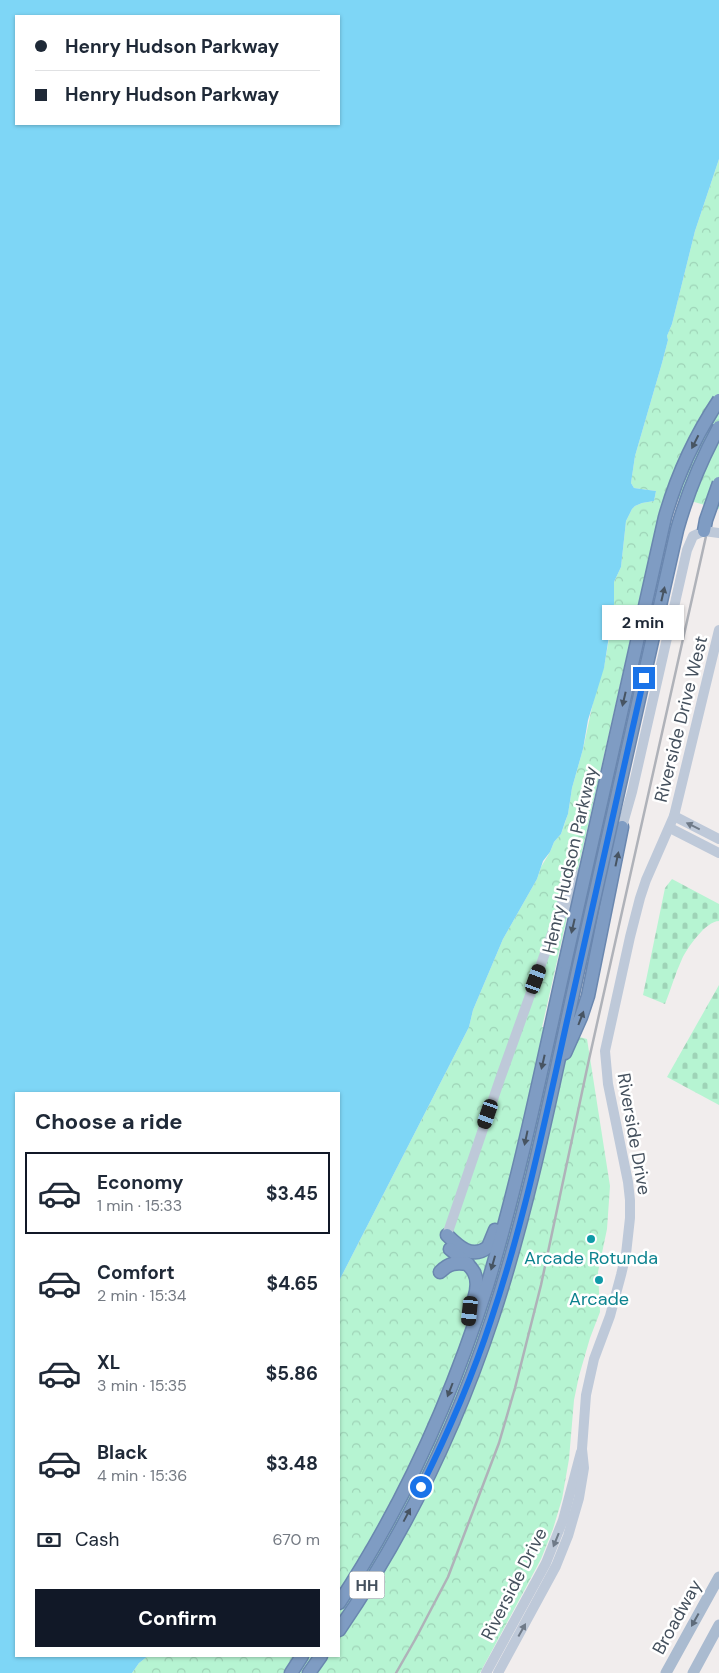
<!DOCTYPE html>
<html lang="en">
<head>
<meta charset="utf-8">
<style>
  :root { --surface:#fff; --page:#f2f2f3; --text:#1f2937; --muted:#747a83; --line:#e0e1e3; --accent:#111827 }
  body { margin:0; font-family:"DM Sans",sans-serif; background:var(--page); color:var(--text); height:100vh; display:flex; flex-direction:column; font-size:19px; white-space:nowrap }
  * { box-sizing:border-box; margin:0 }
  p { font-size:16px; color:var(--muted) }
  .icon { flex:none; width:28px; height:28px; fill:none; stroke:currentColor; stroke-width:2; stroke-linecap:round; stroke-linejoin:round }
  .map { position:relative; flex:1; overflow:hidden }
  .details { position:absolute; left:15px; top:1092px; width:325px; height:565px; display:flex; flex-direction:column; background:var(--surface); border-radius:0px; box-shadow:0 1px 4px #0004 }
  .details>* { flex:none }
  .top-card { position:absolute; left:15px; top:15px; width:325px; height:110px; border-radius:0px; box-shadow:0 1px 4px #0004; display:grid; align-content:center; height:110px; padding:0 20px; background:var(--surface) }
  .end { position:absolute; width:22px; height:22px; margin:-11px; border:6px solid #1a73e8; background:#fff; box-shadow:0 0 0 2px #fff }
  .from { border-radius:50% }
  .bubble { position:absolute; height:35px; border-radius:0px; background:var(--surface); box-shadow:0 1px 4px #0004; font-size:16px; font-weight:700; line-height:35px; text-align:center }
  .car { position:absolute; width:15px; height:30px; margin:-15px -8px; border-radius:6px; box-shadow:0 0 4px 1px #0007; background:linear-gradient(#222 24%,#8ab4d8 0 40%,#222 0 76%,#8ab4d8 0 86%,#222 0) }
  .top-card b { display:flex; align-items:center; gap:18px; height:48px; font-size:19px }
  .top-card b+b { border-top:1px solid var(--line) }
  .top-card i { width:12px; height:12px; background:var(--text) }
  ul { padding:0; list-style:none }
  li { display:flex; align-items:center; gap:15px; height:82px; margin:0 10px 8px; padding:0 10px; border:2px solid transparent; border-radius:0px }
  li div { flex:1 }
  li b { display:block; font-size:19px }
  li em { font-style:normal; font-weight:700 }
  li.on { border-color:var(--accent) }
  li>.icon { width:45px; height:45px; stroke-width:1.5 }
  h2 { padding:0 20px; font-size:22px; line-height:60px }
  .pay { display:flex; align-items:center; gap:12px; height:55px; padding:0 20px; font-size:19px }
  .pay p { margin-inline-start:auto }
  .action { display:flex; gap:10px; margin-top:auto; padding:10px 20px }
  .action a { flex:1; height:58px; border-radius:0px; background:var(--accent); color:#fff; font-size:20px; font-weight:700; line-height:58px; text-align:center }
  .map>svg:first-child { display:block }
  .cemetery { fill:url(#cemetery-stones) }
  .park { fill:url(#park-crowns) }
  .water { fill:#7ed6f6; fill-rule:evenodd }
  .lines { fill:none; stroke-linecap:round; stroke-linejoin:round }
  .motorway-casing { stroke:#6a87af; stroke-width:15 }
  .secondary { stroke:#bec9d9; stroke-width:10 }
  .primary { stroke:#aabbd0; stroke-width:11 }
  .motorway { stroke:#7f9cc3; stroke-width:12 }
  .rail { stroke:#afb2b9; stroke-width:2.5 }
  .motorway-bridge-casing { stroke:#6a87af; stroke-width:15; stroke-linecap:butt }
  .secondary-bridge { stroke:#bec9d9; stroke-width:10 }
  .motorway-bridge { stroke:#7f9cc3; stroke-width:12 }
  .oneway { fill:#475462 }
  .oneway2 { fill:#6f7a88 }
  .oneway3 { fill:#5e6b7a }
  .route { stroke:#1a73e8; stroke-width:6 }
  .culture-dot { fill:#0f9aa8; stroke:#fff; stroke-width:2 }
  .labels { text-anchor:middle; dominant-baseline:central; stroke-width:5; stroke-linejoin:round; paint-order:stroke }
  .shield { fill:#fff; stroke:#7c848e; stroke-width:1 }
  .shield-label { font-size:16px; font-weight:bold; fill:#44505d }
  .street-label { font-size:18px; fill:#44505d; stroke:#fff }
  .culture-label { font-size:18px; fill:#0d838f; stroke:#fff }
</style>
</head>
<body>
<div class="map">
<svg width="719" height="1673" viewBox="0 0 719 1673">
  <defs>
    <pattern id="cemetery-stones" width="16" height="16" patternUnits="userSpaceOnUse" patternTransform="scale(1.25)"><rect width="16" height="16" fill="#b6f4d2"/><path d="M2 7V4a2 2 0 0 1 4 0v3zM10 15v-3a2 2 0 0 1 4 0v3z" fill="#9ed3b7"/></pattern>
    <pattern id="park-crowns" width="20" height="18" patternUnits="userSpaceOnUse" patternTransform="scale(1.25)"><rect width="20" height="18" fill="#b6f4d2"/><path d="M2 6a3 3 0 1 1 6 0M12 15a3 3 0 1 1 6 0" fill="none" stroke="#9ed3b7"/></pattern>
  </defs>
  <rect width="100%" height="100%" fill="#f1eded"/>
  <g class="cemetery">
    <path d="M672,879L719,904V921C706,921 687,948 682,959C675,974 671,989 665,1004L643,995L665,888Z"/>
    <polygon points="719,985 719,1105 667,1077"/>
  </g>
  <polygon class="park" points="719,159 719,509 666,494 654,536 542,1027 587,1039 610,1186 607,1229 598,1272 600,1312 590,1338 579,1376 574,1400 569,1459 562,1499 553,1529 541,1559 480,1673 132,1673 139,1663 148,1656 339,1656 339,1281 469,1027 473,1010 503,939 537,879 541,867 550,852 554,842 561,834 568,814 572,788 583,749 596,689 604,667 609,639 614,582 621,567 626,521 632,509 635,506 642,503 654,501 656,491 634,488 631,483 635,456 662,363 668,340 667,336 672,324 695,231"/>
  <path class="water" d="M0,0H719V159L695,231L672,324L667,336L668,340L662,363L635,456L631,483L634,488L656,491L654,501L642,503L635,506L632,509L626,521L621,567L614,582V604L604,668L588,720L583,749L572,788L568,814L565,822L561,834L554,842L550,852L543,861L537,879L503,939L473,1010L469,1027L339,1281V1094H16V1656H148L139,1663L132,1673H0ZM16,16H339V124H16Z"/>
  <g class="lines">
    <g class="motorway-casing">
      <g id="motorway">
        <polyline points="565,1053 581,1017 588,996 622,827"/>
        <path d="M447,1235C458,1246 472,1260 488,1247L495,1230"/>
        <path d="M450,1249C469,1265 483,1272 474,1299"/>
        <path d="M440,1272C449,1263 456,1262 468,1264"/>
        <path d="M339,1603C403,1506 452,1397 487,1286C519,1180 541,1071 565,963"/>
        <path d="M339,1630C404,1535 456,1428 492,1319C530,1204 553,1084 579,966"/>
        <polyline points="291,1673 302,1656"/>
        <polyline points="309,1673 321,1656"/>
      </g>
    </g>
    <g class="secondary">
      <polyline points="674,816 719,839"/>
      <polyline points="670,828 719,853"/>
      <polyline points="619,832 622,827 632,792 687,550 693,536 704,531"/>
      <polyline points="562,901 566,893 586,866"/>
      <polyline points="447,1235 500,1079 554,928 571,897 603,854"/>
      <polyline points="486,1673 546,1563 563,1520 581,1452"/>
      <polyline points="498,1673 556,1566 568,1536 579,1498 584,1468 582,1449 586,1395 594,1359 610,1316 621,1275 626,1254 630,1218 630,1200 628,1182 608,1084 605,1051 630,937 640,898 646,880 674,816 719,630"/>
    </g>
    <g class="primary">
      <polyline points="666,1673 719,1577"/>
      <polyline points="693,1673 719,1625"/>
    </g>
    <use href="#motorway" class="motorway"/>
    <polyline class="rail" points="396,1673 416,1638 448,1577 499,1443 515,1388 541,1285 588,1064 719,478"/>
    <g class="motorway-bridge-casing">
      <g id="motorway-bridge">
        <polyline points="704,531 706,520 719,483"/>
        <path d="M565,963L665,517C677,475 695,436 719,400"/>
        <path d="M579,966L677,530C687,494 701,460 719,427"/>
      </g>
    </g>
    <polyline class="secondary-bridge" points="704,531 719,533"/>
    <use href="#motorway-bridge" class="motorway-bridge"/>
  </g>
  <defs><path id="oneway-solid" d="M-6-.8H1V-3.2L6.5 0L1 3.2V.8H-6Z" transform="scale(1.25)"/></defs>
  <g class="oneway">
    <use href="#oneway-solid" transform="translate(695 442) rotate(117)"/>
    <use href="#oneway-solid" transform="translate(663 594) rotate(-77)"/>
    <use href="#oneway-solid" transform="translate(624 699) rotate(103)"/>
    <use href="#oneway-solid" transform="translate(617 859) rotate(-78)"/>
    <use href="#oneway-solid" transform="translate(573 926) rotate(103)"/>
    <use href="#oneway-solid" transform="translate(581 1018) rotate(-69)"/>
    <use href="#oneway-solid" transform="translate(543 1062) rotate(103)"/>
    <use href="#oneway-solid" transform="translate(526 1138) rotate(102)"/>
    <use href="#oneway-solid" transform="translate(493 1263) rotate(106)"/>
    <use href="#oneway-solid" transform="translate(450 1390) rotate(111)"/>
    <use href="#oneway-solid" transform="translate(407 1515) rotate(-62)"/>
  </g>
  <g class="oneway2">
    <use href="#oneway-solid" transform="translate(693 826) rotate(-154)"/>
    <use href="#oneway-solid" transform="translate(556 1540) rotate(112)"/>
    <use href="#oneway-solid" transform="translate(522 1630) rotate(-61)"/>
  </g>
  <use class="oneway3" href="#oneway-solid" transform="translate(695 1620) rotate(119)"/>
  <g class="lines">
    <path class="route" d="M421,1487C448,1433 472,1378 491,1320C524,1222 545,1121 567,1021C593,906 618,792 644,678"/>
  </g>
  <g class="culture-dot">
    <circle cx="591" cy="1239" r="5"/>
    <circle cx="599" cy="1280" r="5"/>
  </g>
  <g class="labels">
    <rect class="shield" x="349.5" y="1571.5" width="35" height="27" rx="4"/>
    <g class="shield-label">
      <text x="367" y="1585">HH</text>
    </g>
    <g class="street-label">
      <text transform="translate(681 719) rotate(-76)">Riverside Drive West</text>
      <text transform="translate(570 860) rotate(-77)">Henry Hudson Parkway</text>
      <text transform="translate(634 1134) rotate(80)">Riverside Drive</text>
      <text transform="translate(514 1584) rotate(-63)">Riverside Drive</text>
      <text transform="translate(677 1617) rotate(-61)">Broadway</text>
    </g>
    <g class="culture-label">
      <text x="591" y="1258">Arcade Rotunda</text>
      <text x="599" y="1299">Arcade</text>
    </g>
  </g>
</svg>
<i class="end from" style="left:421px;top:1487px"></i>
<i class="end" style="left:644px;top:678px"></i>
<div class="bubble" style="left:602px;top:605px;width:82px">2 min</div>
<i class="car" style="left:536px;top:979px;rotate:20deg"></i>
<i class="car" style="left:488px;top:1114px;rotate:199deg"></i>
<i class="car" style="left:470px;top:1311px;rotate:186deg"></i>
<div class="top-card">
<b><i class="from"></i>Henry Hudson Parkway</b>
<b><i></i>Henry Hudson Parkway</b>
</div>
<section class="details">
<h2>Choose a ride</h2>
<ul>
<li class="on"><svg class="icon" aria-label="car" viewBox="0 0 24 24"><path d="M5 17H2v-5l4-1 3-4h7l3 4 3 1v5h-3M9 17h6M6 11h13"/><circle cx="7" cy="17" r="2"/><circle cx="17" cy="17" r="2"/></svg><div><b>Economy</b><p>1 min · 15:33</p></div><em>$3.45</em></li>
<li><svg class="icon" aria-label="car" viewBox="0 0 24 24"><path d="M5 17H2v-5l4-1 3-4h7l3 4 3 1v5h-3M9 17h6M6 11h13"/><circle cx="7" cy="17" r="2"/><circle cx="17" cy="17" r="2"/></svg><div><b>Comfort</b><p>2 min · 15:34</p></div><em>$4.65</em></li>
<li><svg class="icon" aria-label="car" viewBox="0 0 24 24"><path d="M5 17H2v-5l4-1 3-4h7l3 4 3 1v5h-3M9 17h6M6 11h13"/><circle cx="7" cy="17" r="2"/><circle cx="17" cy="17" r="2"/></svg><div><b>XL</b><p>3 min · 15:35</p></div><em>$5.86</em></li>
<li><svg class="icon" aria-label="car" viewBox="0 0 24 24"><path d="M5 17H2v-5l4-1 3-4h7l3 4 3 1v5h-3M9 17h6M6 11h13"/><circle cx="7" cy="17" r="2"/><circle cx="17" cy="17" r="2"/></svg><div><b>Black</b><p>4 min · 15:36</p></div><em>$3.48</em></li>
</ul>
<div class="pay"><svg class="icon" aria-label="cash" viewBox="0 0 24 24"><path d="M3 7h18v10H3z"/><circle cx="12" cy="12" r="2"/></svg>Cash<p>670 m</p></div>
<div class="action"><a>Confirm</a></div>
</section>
</div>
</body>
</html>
